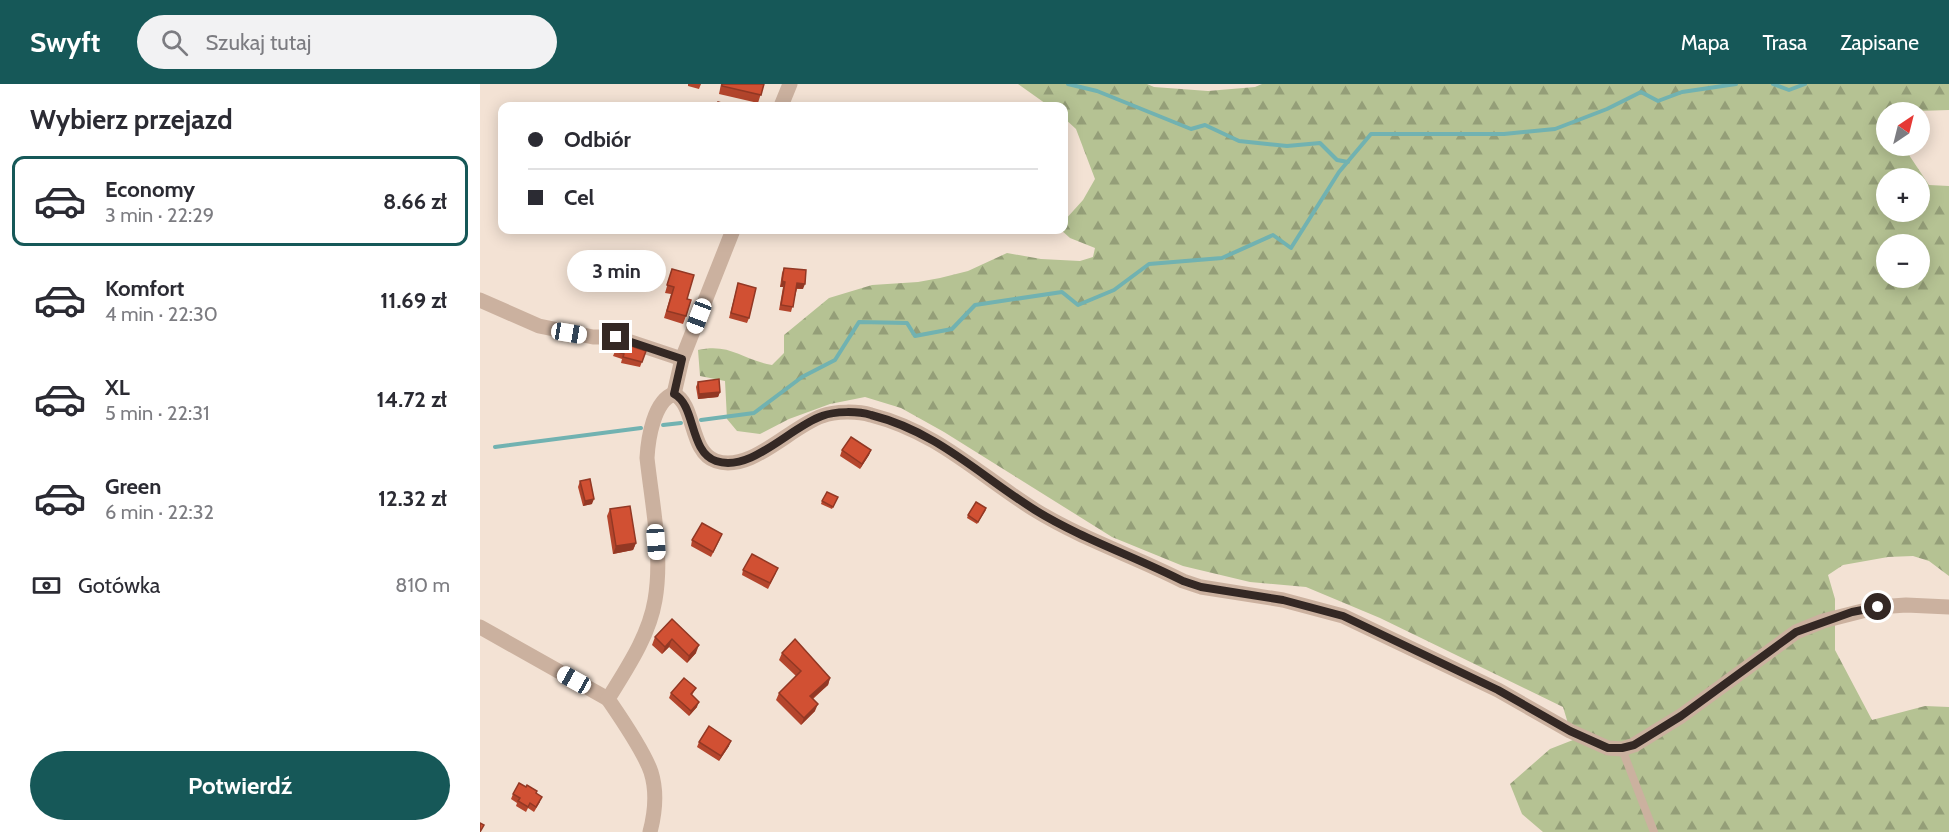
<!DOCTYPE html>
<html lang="pl">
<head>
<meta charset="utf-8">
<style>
  :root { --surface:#fff; --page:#f2f2f3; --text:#2b2b33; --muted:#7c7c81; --line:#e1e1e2; --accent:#165858 }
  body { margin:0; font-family:Cabin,sans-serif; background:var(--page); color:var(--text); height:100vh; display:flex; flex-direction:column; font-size:22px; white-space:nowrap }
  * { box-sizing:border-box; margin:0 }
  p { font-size:20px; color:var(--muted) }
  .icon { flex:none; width:33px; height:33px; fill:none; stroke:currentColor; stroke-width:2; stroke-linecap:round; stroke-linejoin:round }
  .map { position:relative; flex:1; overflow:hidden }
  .panel { display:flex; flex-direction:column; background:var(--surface); width:480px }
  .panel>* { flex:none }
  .top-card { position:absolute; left:18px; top:18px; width:570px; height:132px; border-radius:12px; box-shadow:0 3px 15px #0003; display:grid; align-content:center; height:132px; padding:0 30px; background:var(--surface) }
  .needle { width:39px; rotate:35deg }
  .tools { position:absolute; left:1396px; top:18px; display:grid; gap:12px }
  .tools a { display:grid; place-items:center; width:54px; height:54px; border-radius:50%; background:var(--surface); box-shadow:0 3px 15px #0003; font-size:30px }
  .end { position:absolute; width:27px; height:27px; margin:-14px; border:8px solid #342824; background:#fff; box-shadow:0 0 0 3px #fff }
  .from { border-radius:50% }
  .bubble { position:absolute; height:42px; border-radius:21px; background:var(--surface); box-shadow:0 3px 15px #0003; font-size:20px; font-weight:800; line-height:42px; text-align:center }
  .car { position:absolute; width:18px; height:36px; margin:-18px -9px; border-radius:8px; box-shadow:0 0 4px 2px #0007; background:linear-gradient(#fff 24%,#345 0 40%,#fff 0 76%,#345 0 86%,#fff 0) }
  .top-card b { display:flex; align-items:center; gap:21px; height:57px; font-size:22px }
  .top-card b+b { border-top:2px solid var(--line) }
  .top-card i { width:15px; height:15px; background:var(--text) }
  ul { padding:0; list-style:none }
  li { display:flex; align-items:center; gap:18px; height:90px; margin:0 12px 9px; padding:0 18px; border:3px solid transparent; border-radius:12px }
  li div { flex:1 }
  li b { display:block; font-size:22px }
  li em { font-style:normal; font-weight:800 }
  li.on { border-color:var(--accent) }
  li>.icon { width:54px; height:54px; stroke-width:1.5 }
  h2 { padding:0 30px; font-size:27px; line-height:72px }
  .pay { display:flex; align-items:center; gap:15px; height:66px; padding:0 30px; font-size:22px }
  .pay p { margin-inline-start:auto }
  .action { display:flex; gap:12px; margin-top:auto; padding:12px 30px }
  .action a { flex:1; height:69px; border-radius:36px; background:var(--accent); color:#fff; font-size:24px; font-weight:800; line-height:69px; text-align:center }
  header { display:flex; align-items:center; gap:36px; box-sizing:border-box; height:84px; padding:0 30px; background:var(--accent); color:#fff }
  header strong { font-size:28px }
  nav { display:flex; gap:33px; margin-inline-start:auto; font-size:21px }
  .search { width:420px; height:54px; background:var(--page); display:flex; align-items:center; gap:15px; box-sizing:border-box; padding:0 21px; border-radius:33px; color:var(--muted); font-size:22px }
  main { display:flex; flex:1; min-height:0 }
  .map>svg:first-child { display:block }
  .forest { fill:url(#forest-firs); fill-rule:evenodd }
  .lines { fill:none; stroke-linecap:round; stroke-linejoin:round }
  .stream { stroke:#71b2b1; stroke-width:4 }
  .service { stroke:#cbb19f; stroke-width:8 }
  .minor { stroke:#cbb19f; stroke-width:15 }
  .wall { fill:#b4452c }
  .shaded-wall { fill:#923824 }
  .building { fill:#d15033; stroke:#923824; stroke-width:1.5 }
  .route { stroke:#342824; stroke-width:8 }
</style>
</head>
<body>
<header>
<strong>Swyft</strong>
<div class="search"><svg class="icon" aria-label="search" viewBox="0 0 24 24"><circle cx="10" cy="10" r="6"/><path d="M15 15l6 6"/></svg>Szukaj tutaj</div>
<nav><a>Mapa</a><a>Trasa</a><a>Zapisane</a></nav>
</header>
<main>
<section class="panel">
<h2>Wybierz przejazd</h2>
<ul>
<li class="on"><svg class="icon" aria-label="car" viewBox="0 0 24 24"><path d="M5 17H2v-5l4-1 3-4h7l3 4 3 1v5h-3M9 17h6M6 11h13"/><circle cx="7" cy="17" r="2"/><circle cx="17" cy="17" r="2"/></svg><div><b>Economy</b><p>3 min · 22:29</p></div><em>8.66 zł</em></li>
<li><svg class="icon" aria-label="car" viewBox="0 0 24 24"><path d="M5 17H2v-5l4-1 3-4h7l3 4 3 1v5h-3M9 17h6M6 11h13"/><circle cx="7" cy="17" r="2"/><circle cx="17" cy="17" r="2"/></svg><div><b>Komfort</b><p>4 min · 22:30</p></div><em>11.69 zł</em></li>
<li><svg class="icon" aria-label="car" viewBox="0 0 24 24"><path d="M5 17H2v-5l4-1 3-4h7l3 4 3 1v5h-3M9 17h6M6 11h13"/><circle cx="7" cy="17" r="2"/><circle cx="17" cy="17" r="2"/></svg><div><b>XL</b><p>5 min · 22:31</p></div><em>14.72 zł</em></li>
<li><svg class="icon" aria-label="car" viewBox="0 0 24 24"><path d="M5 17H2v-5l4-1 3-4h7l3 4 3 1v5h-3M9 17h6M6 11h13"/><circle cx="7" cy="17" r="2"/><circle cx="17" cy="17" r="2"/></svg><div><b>Green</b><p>6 min · 22:32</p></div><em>12.32 zł</em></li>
</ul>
<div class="pay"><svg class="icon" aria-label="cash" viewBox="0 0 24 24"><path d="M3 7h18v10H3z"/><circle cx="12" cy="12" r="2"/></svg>Gotówka<p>810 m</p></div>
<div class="action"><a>Potwierdź</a></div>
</section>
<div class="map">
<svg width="1469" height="748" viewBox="0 0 1469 748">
  <defs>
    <pattern id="forest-firs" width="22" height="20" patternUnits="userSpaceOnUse" patternTransform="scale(1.5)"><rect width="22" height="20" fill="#b5c293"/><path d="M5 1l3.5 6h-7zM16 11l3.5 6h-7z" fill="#949e78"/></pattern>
  </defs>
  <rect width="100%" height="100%" fill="#f3e2d4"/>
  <path class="forest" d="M538,0H667L674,3L728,7L775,3L782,0H1469V26L1407,28V62H1423L1449,101L1469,102V492L1449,477L1433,472L1408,473L1363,481L1348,491L1355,515V566L1392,636L1445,622L1469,623V748H1063L1042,730L1030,700L1070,665L1093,656L1083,623L900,534L826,503L770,498L703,482L632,453L464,348L421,324L385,313L350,320L309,335L280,350L257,347L247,335L245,297L220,292L218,266C251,259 262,276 292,281L304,269V251L349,214L392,201L438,198L460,194L488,187L527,169L561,175L600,177L613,173L615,164L590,154L581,146H584V137L603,116L615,95L596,45L584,34V22H569ZM1407,94H1440V128H1407ZM1407,160H1440V194H1407Z"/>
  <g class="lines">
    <g class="stream">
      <polyline points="588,0 617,7 711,45 725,41 759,57 807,62 840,59 857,76 868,78"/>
      <polyline points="1293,0 1309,6 1325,0"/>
      <polyline points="221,336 274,329 322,293 355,276 379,238 427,239 435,252 472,245 495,221 582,208 598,221 634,206 669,180 742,174 793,151 811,164 859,88 891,50 1024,50 1075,45 1127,25 1161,8 1178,17 1202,8 1256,0"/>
      <polyline points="183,341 201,339"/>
      <polyline points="15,363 161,344"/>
    </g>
    <polyline class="service" points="1142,665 1174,748"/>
    <g class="minor">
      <polyline points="301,22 310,0"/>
      <polyline points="0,216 59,242 113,253 136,253 202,275"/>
      <path d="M194,310C216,321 209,368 236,377C271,389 310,343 342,332C355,327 378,327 391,331C458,348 499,391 555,426C602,455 654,472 703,497L721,503L803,516L863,532L1018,606L1090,647L1128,664L1142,665L1154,661L1201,632L1316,548L1343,537L1398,523L1426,521L1469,523"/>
      <polyline points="194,310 202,275 253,146"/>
      <polyline points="0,543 128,615"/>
      <path d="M170,748C175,729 177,707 171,688C164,667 141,634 128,615C147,584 169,552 175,516C183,470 172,420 167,374C168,355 174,316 194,310"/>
    </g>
  </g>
  <g class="wall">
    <polygon points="208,0 221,0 219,5 208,2"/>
    <polygon points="241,0 284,0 278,19 239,10"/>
    <polygon points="154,179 169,182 165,194 151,190"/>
    <polygon points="304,184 323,205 317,205 311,228 299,226 303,203 300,203 302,189"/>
    <polygon points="192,185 207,215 206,232 203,240 184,234 191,210 185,209"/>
    <polygon points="258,199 269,234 267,239 249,234"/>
    <polygon points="139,258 166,267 160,283 141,279 142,275 133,272"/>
    <polygon points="218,298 240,308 238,313 218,315 216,303"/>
    <polygon points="362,366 391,366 389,371 380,385 360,372"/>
    <polygon points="100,397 112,420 103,422 98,403"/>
    <polygon points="358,413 352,425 341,420 342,417"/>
    <polygon points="130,425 156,459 153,466 133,470 127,432"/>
    <polygon points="506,426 497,440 487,434 488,431"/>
    <polygon points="240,455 231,473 211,462 212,456"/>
    <polygon points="263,486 296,489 288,505 262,491"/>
    <polygon points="192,535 216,569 207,579 189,563 182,570 172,561 175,553"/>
    <polygon points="302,569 350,594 348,601 333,615 335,627 321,641 296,616 299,609 316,592 299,576"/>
    <polygon points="216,604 212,611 217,623 209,632 189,614 191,609"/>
    <polygon points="219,658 249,662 239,677 217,663"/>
    <polygon points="56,709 60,718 54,728 48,724 46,728 36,722 37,719 31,715 33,710"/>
  </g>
  <g class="shaded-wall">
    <polygon points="302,197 305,198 303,203 300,203"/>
    <polygon points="317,199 325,200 323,205 316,204"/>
    <polygon points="240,308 238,313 218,315 219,310"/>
    <polygon points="391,366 389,371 380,385 382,380"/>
    <polygon points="114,415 112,420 103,422 105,417"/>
    <polygon points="156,459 153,466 133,470 136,462"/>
    <polygon points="192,555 189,563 182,570 185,563"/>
    <polygon points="219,561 216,569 207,579 209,572"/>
    <polygon points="350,594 348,601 327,619 330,612"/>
    <polygon points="219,618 217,623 209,632 211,627"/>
    <polygon points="338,620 335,627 321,641 324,634"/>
    <polygon points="251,657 249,662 239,677 241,672"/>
  </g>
  <g class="building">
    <polygon points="242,0 284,0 281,11 242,2"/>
    <polygon points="238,18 252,22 236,22"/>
    <polygon points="154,179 169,182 166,191 152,188"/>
    <polygon points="304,184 326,186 325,200 317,199 313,223 301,221 305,198 302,197"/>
    <polygon points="192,185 214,191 207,215 211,216 206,232 187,227 194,203 187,201"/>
    <polygon points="258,199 276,204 269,234 251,229"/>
    <polygon points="139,258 166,267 162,278 143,273 144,270 135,267"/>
    <polygon points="239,295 240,308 219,310 218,298"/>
    <polygon points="371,353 391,366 382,380 362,366"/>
    <polygon points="110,395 114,415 105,417 100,397"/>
    <polygon points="347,408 358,413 353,423 342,417"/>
    <polygon points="496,418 506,424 498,438 488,431"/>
    <polygon points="150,422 156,459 136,462 130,425"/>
    <polygon points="222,439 242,450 233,468 212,456"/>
    <polygon points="272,470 298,484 290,499 263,486"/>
    <polygon points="192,535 219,561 209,572 192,555 185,563 175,553"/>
    <polygon points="315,555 350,594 330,612 338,620 324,634 299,609 321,587 302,569"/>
    <polygon points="204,594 216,604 211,610 219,618 211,627 191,609"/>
    <polygon points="229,642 251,657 241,672 219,658"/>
    <polygon points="39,699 46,703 47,701 57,707 56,709 62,713 56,723 50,719 48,723 38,717 40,714 33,710"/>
    <polygon points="0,739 4,741 0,748"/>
  </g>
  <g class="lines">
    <path class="route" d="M136,253L202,275L194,310C216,321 209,368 236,377C271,389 310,343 342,332C355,327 378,327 391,331C458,348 499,391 555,426C602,455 654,472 703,497L721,503L803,516L863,532L1018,606L1090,647L1128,664H1142L1154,661L1201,632L1316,548L1372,528L1398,523"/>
  </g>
</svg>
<div class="tools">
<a><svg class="needle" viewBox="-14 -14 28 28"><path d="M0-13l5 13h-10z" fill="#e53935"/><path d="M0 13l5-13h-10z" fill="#7c7c81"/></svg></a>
<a>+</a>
<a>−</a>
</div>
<i class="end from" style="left:1398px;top:523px"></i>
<i class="end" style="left:136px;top:253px"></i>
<div class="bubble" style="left:87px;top:166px;width:99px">3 min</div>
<i class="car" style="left:219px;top:232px;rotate:201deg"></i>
<i class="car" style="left:89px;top:249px;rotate:99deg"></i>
<i class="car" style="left:176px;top:458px;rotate:176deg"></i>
<i class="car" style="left:94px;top:596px;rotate:299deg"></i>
<div class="top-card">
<b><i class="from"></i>Odbiór</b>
<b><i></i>Cel</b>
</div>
</div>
</main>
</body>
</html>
